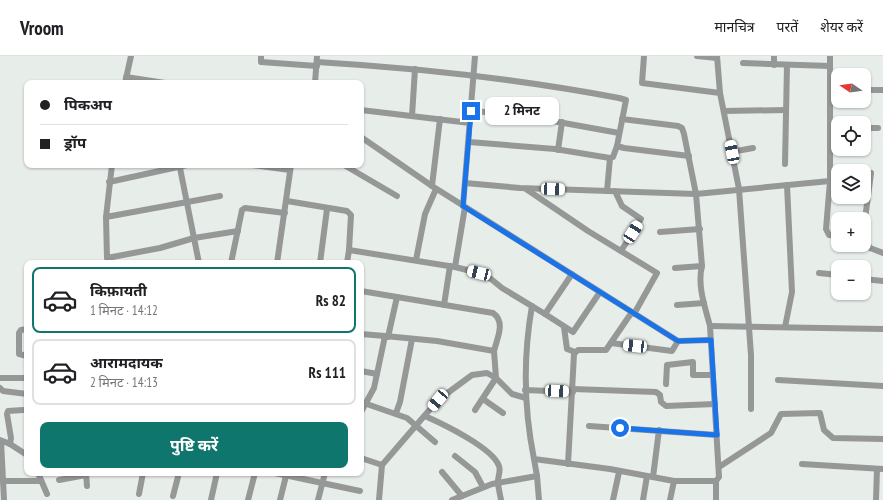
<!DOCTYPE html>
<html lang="hi">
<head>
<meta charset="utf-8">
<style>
  :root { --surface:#fff; --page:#f6f6f6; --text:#202124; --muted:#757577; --line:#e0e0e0; --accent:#0f766e }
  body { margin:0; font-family:"PT Sans Narrow","Noto Sans Devanagari",sans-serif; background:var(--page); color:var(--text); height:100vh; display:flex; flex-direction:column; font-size:15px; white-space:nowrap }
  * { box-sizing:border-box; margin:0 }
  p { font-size:13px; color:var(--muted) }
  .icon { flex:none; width:22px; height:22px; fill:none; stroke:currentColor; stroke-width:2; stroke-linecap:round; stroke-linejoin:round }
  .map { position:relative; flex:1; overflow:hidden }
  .panel { position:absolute; left:24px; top:204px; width:340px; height:216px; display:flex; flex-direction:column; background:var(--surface); border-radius:8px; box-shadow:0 1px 3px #0004 }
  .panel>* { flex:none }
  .banner { position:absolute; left:24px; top:24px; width:340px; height:88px; border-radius:8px; box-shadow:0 1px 3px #0004; display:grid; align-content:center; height:88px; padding:0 16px; background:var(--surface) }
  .needle { width:26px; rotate:283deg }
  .tools { position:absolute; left:831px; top:12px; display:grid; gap:8px }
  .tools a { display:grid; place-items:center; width:40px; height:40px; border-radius:8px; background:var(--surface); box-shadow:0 1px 3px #0004; font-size:20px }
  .end { position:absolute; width:18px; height:18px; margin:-9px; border:5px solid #1a73e8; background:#fff; box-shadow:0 0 0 2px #fff }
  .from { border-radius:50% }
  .bubble { position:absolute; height:28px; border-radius:8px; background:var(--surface); box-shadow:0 1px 3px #0004; font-size:13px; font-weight:700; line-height:28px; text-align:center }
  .car { position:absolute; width:12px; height:24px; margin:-12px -6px; border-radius:5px; box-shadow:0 0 3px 1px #0007; background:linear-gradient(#fff 24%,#345 0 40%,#fff 0 76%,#345 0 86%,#fff 0) }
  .banner b { display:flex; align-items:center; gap:14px; height:38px; font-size:15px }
  .banner b+b { border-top:1px solid var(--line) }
  .banner i { width:10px; height:10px; background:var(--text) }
  ul { padding:7px 0 0; list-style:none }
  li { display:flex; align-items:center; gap:12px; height:66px; margin:0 8px 6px; padding:0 8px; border:2px solid var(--line); border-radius:8px }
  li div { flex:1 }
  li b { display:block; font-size:15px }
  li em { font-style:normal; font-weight:700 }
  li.current { border-color:var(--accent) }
  li>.icon { width:36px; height:36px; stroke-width:1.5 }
  .button { display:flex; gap:8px; margin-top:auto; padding:8px 16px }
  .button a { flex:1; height:46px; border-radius:8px; background:var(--accent); color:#fff; font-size:16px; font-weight:700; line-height:46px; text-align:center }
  header { display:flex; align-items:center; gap:24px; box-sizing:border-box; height:56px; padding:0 20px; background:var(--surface); border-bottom:1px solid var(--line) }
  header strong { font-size:19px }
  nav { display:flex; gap:22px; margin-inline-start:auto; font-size:14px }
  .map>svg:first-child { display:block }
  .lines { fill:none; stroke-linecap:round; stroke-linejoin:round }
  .minor { stroke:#969897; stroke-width:6 }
  .route { stroke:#1a73e8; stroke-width:5 }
</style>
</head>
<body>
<header>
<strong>Vroom</strong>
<nav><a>मानचित्र</a><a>परतें</a><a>शेयर करें</a></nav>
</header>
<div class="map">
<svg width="883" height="444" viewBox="0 0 883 444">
  <rect width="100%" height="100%" fill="#e7ede9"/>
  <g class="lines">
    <g class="minor">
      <polyline points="261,0 261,6 317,10"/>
      <polyline points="644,0 642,27 720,37"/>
      <polyline points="697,0 717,2"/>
      <polyline points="717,0 720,37 739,133 751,299 751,353"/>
      <polyline points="830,0 830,125 826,173 829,179 838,180"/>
      <path d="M317,6C418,12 519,23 619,42L626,44L617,90L624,92L689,100"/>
      <polyline points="743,7 830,10"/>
      <polyline points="774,9 774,0"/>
      <polyline points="126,21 165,27"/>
      <polyline points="125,27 131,0"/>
      <polyline points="315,27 317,0"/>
      <polyline points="864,34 883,34"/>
      <polyline points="361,54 470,67"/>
      <polyline points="471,55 514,58 619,77"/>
      <polyline points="724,55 786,54"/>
      <polyline points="412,60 415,13"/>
      <polyline points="864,72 878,72"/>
      <polyline points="361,81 432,130 678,285 711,284"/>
      <polyline points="469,86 555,93 610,102 613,101 617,90"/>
      <polyline points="558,94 562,66"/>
      <polyline points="731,96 753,92"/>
      <polyline points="785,108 787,9"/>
      <polyline points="112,109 106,161 220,140"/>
      <polyline points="252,109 290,114"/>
      <polyline points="344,109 397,140"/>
      <polyline points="180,112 199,207"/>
      <polyline points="830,115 838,115"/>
      <polyline points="864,116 871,117 864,171"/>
      <polyline points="109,126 187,109"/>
      <polyline points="465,127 520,132 696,138 830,125"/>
      <polyline points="432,130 440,63"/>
      <polyline points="526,133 588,175 657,217 634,258"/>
      <polyline points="607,135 610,102"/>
      <polyline points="615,135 622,150 641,163 621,195"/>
      <polyline points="287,145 347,155 351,159 349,194 455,211 479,217 491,223 502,232 545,258 572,218"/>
      <polyline points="463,150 475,0"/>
      <polyline points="106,161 107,202 160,192 194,182 238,175"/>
      <polyline points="660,176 700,173"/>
      <polyline points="864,182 870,192 883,197"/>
      <polyline points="416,204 425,158 436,133"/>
      <polyline points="231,207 242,154 245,152 285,157"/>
      <polyline points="277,207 291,109"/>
      <polyline points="320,207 327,153"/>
      <polyline points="347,207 349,194"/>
      <polyline points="455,211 465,151"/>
      <polyline points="675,212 702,210"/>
      <polyline points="819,217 838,219"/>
      <polyline points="864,223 883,225"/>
      <path d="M361,235L493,257C506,266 497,282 494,295L437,285L385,280"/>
      <polyline points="444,249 450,210"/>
      <polyline points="677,249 704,247"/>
      <path d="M532,250C523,301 524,353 534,403L610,413L674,425H716L719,421L710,270C705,251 697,229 702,210L696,138L684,78L682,72L678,70L622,63"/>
      <polyline points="545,258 573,276 600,236"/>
      <polyline points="710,270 883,273"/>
      <polyline points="564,271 567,293 575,296"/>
      <polyline points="785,271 792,236 787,129"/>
      <polyline points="27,273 21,274 19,277 19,298 27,300"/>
      <polyline points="361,278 385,280 374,332 361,356"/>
      <polyline points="388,281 397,241"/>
      <polyline points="611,287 672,295 678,285"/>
      <polyline points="361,315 377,318"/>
      <polyline points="0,322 27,322"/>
      <polyline points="778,324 883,330"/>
      <polyline points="666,328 667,309 693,306 693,319 713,319"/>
      <polyline points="0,332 3,335 27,338"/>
      <polyline points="573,333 656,336 660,339 661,346 666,350 715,348"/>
      <polyline points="525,334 573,336"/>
      <polyline points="483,343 503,357"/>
      <polyline points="361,346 407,362 435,386"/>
      <polyline points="475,354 496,322 494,295"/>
      <polyline points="396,357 400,346 412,283"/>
      <path d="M425,360C443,368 493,392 499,410C501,415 498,420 498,425C498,431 500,438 501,444"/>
      <polyline points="589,370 717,379"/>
      <polyline points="0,384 10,388 27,399"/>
      <polyline points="1,385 4,444"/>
      <polyline points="10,388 11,382 7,358 8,355 23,354"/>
      <polyline points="455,400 475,416 483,431"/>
      <polyline points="361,402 382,409"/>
      <polyline points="568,408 574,298 578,294 606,294 632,256"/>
      <polyline points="802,408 883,413"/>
      <polyline points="719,411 771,377 781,358 820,357 824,374 833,382 883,383"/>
      <polyline points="442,416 462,440"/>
      <polyline points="38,417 47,438"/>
      <polyline points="86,417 87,430"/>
      <polyline points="275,417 360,435"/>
      <polyline points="537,420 539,444"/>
      <polyline points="653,421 659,374"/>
      <polyline points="59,424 86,419"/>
      <polyline points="3,425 41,425"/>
      <polyline points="716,425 716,444"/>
      <polyline points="139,438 143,417"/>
      <polyline points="173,440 179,417"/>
      <polyline points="211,444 217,417"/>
      <polyline points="248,444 255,417"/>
      <polyline points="280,444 286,420"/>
      <polyline points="318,444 325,417"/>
      <polyline points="379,444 382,409 438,344 472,319 487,317 496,322 512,338 526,342"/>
      <polyline points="452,444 492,428 537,420 534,403"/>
      <polyline points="613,444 619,416"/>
      <polyline points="643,444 647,420"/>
      <polyline points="670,444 674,425"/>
      <polyline points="876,444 877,413"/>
    </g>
  </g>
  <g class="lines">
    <polyline class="route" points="471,55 463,150 678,285 711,284 717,379 620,372"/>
  </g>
</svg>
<div class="tools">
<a><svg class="needle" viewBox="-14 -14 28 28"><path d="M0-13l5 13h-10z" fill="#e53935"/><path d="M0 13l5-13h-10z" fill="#757577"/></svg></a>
<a><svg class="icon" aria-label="locate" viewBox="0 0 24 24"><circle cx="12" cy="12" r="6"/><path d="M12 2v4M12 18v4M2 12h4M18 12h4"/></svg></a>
<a><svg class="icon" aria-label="layers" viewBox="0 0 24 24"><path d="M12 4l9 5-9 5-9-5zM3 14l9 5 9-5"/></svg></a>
<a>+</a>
<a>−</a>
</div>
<i class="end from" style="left:620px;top:372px"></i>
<i class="end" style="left:471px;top:55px"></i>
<div class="bubble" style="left:485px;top:41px;width:74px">2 मिनट</div>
<i class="car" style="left:732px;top:96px;rotate:349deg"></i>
<i class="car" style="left:553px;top:133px;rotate:92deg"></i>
<i class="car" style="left:633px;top:176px;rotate:33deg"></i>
<i class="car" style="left:479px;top:217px;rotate:284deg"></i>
<i class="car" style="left:635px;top:290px;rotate:276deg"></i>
<i class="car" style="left:557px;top:335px;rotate:93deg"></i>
<i class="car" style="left:438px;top:344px;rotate:220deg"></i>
<div class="banner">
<b><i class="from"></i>पिकअप</b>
<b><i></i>ड्रॉप</b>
</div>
<section class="panel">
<ul>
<li class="current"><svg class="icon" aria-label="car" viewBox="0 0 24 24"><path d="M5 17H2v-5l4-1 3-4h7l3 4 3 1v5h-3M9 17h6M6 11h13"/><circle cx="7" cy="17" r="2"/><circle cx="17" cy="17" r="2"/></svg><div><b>किफ़ायती</b><p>1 मिनट · 14:12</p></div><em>Rs 82</em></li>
<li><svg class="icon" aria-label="car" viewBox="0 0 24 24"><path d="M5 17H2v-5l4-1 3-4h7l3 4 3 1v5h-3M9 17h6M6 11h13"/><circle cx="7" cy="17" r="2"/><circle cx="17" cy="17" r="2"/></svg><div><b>आरामदायक</b><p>2 मिनट · 14:13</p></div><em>Rs 111</em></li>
</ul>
<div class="button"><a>पुष्टि करें</a></div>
</section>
</div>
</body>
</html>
